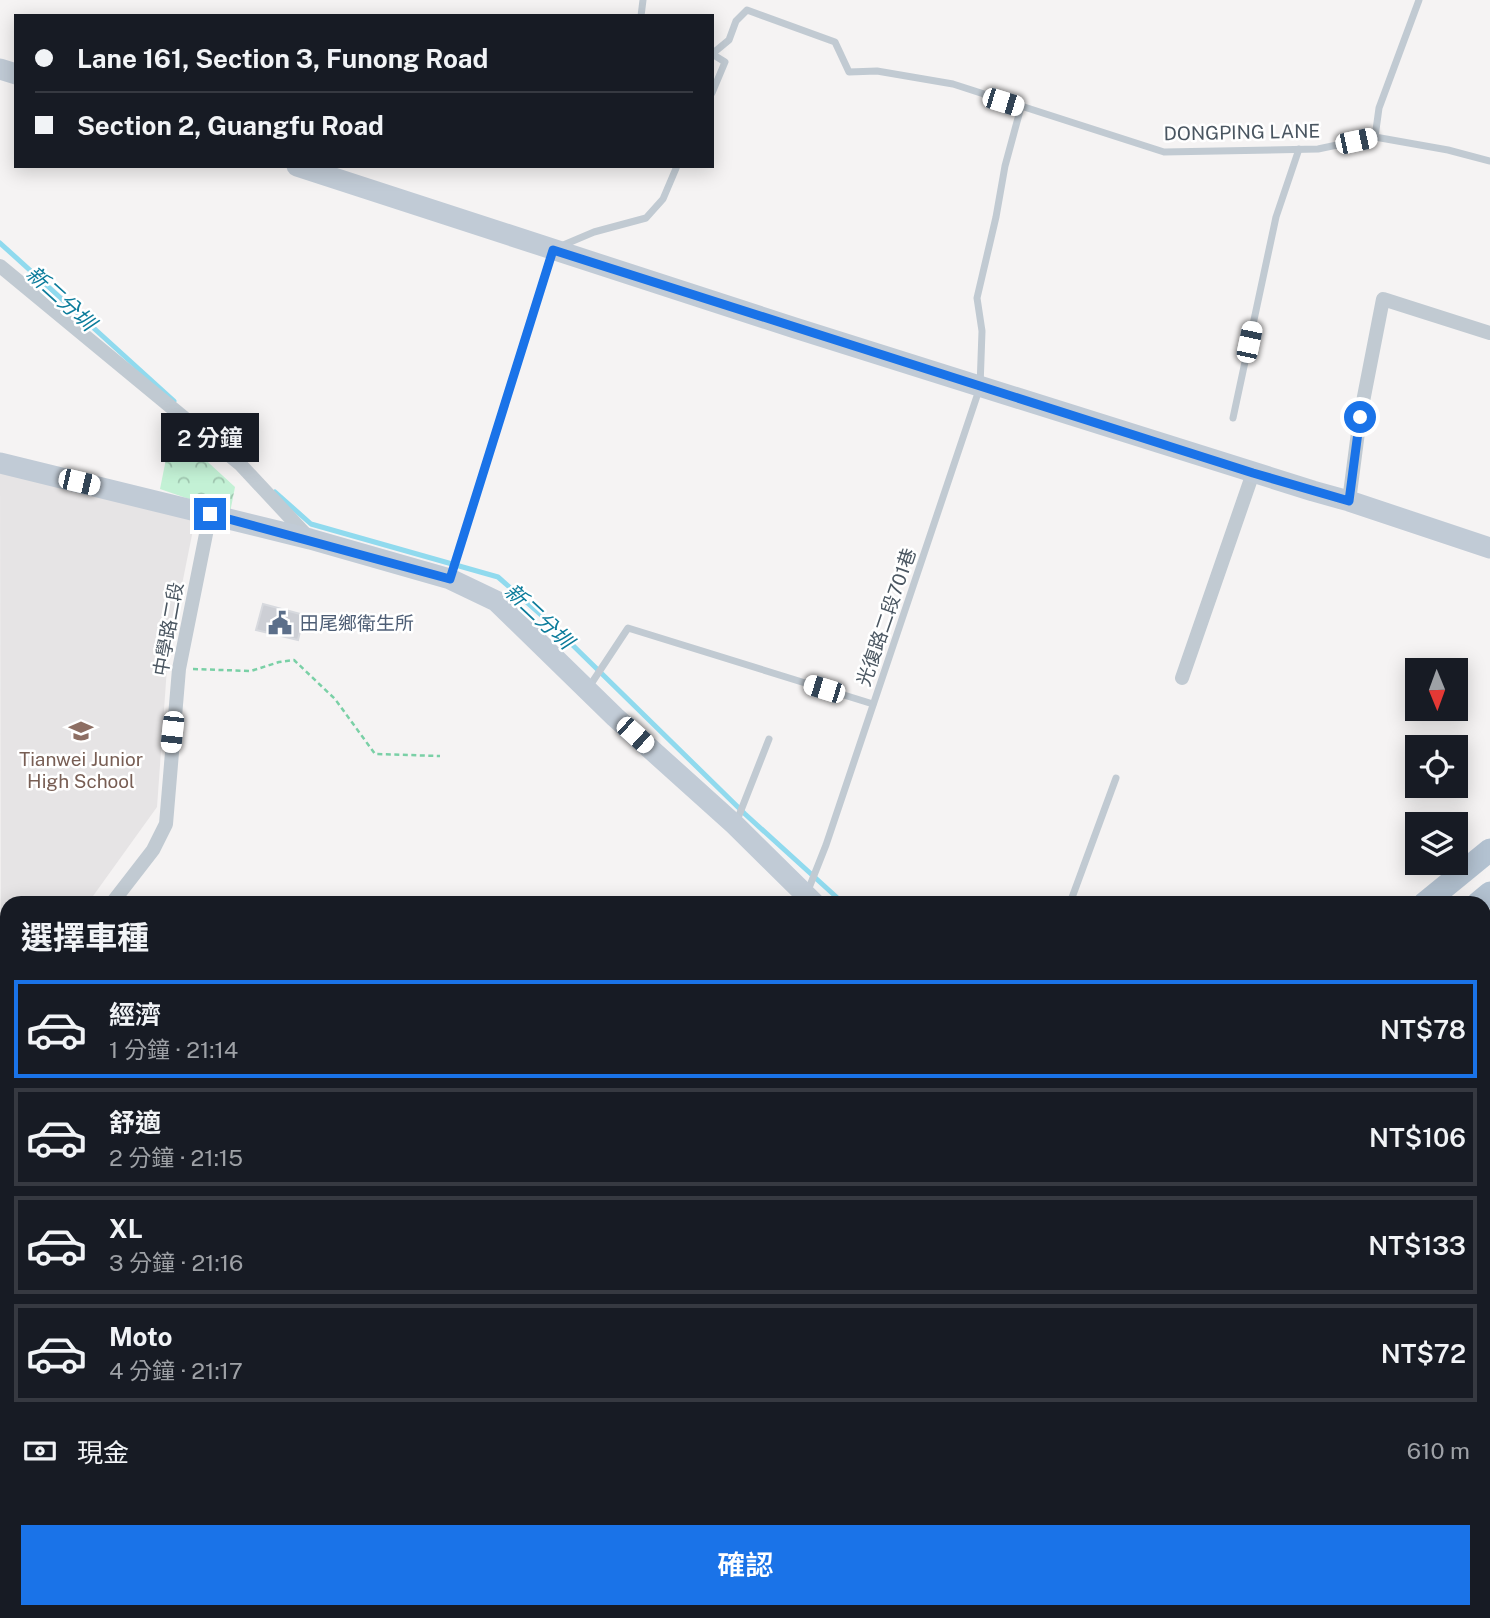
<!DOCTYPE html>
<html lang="zh-TW">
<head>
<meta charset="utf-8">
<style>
  :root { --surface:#171b24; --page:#20242c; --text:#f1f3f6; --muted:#9ea1a6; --line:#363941; --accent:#1a73e8 }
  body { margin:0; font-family:"Public Sans","Noto Sans TC",sans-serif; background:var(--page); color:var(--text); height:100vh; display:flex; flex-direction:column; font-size:26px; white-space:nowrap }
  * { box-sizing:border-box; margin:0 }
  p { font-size:23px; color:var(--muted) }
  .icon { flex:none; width:38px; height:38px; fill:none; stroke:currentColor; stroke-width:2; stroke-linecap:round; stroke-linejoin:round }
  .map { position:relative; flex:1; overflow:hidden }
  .sheet { position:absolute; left:0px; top:896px; width:1491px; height:723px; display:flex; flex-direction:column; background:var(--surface); border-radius:21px 21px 0 0; box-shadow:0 4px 18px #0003 }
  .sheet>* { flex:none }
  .top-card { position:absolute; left:14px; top:14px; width:700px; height:154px; border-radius:0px; box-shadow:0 4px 18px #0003; display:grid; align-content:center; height:154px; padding:0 21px; background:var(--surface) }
  .needle { width:46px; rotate:179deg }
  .buttons { position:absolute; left:1405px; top:658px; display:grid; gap:14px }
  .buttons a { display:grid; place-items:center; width:63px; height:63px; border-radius:0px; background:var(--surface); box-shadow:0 4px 18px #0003; font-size:35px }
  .end { position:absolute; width:32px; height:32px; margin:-16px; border:9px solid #1a73e8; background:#fff; box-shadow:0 0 0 4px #fff }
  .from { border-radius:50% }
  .bubble { position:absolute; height:49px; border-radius:0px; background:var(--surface); box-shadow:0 4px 18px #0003; font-size:23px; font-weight:600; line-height:49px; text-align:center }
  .car { position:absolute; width:21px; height:42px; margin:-21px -10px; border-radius:9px; box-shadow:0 0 5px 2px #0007; background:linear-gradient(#fff 24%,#345 0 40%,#fff 0 76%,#345 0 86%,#fff 0) }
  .top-card b { display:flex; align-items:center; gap:24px; height:66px; font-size:26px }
  .top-card b+b { border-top:2px solid var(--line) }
  .top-card i { width:18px; height:18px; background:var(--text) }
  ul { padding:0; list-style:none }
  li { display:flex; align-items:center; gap:21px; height:98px; margin:0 14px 10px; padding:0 7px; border:4px solid var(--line); border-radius:0px }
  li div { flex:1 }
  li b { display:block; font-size:26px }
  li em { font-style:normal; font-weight:600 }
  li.on { border-color:var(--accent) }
  li>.icon { width:63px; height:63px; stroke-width:1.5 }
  h2 { padding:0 21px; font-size:32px; line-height:84px }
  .pay { display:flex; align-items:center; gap:18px; height:77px; padding:0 21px; font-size:26px }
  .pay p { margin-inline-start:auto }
  .action { display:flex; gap:14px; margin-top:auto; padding:14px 21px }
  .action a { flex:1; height:80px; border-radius:0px; background:var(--accent); color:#fff; font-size:28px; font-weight:600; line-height:80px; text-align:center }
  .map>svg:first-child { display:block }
  .education { fill:#e6e4e5 }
  .park { fill:url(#park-crowns) }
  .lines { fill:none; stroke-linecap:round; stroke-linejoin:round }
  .stream { stroke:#90daee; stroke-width:5 }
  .building { fill:#cdcfd5; stroke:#d7d9de; stroke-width:2 }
  .path { stroke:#7ad0a6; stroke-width:2.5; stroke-dasharray:5 3.5; stroke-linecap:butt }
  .lane { stroke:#c1cad2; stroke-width:7 }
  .street { stroke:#c1cad2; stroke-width:14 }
  .secondary { stroke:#c1cbd6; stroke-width:21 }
  .primary { stroke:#b3c2d1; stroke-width:23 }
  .route { stroke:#1a73e8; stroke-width:9 }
  .labels { text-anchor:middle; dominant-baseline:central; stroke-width:5; stroke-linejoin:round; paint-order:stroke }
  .street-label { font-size:19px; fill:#4a5661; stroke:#fff }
  .service-label { font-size:19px; fill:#4e5e75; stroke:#fff; text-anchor:start }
  .education-label { font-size:19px; fill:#785e54; stroke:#fff }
  .water-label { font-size:21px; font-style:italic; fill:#0c7c9b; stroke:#fff }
</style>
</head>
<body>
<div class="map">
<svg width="1490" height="1618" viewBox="0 0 1490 1618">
  <defs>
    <pattern id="park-crowns" width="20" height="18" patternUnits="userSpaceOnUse" patternTransform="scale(1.75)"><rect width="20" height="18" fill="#c3f1d5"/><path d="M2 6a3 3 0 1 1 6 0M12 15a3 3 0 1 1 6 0" fill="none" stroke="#a0c6b0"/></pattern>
  </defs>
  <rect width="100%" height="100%" fill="#f5f3f3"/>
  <g class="education">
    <polygon points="0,472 195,520 168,654 157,807 88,903 7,903 7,1014 1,1023"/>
    <polygon points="1490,913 1490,1189 1484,1188 1484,918"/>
  </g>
  <polygon class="park" points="172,429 235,487 230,513 160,489"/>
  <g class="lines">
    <g class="stream">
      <polyline points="0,243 174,401"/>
      <polyline points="275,492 311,524 498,577 547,620 745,814 843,903"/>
      <polyline points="1484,1252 1490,1253"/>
      <polyline points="0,1471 7,1478"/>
      <polyline points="159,1612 163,1618"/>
    </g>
  </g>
  <polygon class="building" points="263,604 304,615 298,640 256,630"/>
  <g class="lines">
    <polyline class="path" points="193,669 251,671 279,662 294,660 335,699 375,754 440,756"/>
    <g class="lane">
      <polyline points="641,16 643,0"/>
      <polyline points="712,93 725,62 712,54 729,40 736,21 747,10 835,42 849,72 877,71 953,84 1164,152 1318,149 1375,137 1448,150 1490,161"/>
      <polyline points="1375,137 1379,108 1419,0"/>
      <polyline points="561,246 594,232 646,218 663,199 677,166"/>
      <polyline points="1233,418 1276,217 1299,149"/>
      <polyline points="451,575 552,252"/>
      <polyline points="589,687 628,628 873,704"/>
      <polyline points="736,823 769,739"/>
      <polyline points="807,893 826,845 980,387 982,331 977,298 996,217 1005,166 1021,107"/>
      <polyline points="1070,903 1116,778"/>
      <polyline points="0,1113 7,1110"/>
      <polyline points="0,1573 7,1578"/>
      <polyline points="50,1612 51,1618"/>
    </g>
    <g class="street">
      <polyline points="0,266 240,464 309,538"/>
      <polyline points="1349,501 1360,417 1383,299 1490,333"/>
      <polyline points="1182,678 1253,473"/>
      <polyline points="112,903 153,850 166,824 179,669 210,514"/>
      <polyline points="1484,1450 1490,1448"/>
      <polyline points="0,1545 7,1534"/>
      <polyline points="232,1612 235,1618"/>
      <polyline points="1053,1618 1069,1612"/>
    </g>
    <g class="secondary">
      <polyline points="0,69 16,74"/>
      <polyline points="297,166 795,328 1313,491 1349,501 1490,548"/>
      <polyline points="0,463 310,539 450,579 496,601 615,717 735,825 814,903"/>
      <polyline points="1484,1269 1490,1269"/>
      <polyline points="1032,1618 1033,1612"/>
    </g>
    <g class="primary">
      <polyline points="1425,903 1490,850"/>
      <polyline points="1478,903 1490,893"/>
      <polyline points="551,1618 558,1612"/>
      <polyline points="593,1618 600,1612"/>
    </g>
  </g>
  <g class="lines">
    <polyline class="route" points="210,514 450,579 553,250 1253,473 1349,501 1360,417"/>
  </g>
  <defs>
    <g id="civic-bare" transform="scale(1.89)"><path d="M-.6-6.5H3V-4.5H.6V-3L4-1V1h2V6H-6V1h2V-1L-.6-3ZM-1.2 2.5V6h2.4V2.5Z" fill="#5c6f8a" stroke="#fff" stroke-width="2.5" paint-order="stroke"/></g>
    <g id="school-bare" transform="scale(1.89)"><path d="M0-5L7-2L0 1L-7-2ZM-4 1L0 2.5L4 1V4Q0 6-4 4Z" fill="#8d6e63" stroke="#fff" stroke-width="2.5" paint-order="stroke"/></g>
  </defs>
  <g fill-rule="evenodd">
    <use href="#civic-bare" x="280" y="623"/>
    <use href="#school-bare" x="81" y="731"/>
  </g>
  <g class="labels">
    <g class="street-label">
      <text transform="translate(1242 132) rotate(-1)">DONGPING LANE</text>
      <text transform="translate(886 617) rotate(-71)">光復路二段701巷</text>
      <text transform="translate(168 629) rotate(-80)">中學路二段</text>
    </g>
    <g class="service-label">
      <text x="300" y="623">田尾鄉衛生所</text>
    </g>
    <g class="education-label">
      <text x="81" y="759">Tianwei Junior<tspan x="81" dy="22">High School</tspan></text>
    </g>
    <g class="water-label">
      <text transform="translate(61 298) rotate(42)">新二分圳</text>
      <text transform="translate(539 616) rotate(43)">新二分圳</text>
    </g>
  </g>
</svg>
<div class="buttons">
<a><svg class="needle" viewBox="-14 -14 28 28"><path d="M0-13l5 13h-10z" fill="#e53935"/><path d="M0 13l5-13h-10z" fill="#9ea1a6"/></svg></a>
<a><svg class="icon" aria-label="locate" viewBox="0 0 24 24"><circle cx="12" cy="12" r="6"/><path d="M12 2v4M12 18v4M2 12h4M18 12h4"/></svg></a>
<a><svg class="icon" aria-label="layers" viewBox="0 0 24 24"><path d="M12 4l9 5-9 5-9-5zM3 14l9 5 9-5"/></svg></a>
</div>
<i class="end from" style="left:1360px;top:417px"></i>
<i class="end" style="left:210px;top:514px"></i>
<div class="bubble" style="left:161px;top:413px;width:98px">2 分鐘</div>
<i class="car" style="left:1003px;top:102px;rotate:107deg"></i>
<i class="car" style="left:1356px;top:141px;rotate:78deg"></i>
<i class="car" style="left:1249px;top:342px;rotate:12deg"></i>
<i class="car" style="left:79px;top:482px;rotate:103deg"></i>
<i class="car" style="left:824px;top:689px;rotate:287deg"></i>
<i class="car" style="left:172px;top:732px;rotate:186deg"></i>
<i class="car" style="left:635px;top:735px;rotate:132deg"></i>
<div class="top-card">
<b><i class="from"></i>Lane 161, Section 3, Funong Road</b>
<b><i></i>Section 2, Guangfu Road</b>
</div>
<section class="sheet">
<h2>選擇車種</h2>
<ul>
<li class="on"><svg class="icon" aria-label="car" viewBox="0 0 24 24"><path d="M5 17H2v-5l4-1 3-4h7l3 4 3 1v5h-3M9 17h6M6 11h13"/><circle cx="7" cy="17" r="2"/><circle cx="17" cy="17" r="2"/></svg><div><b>經濟</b><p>1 分鐘 · 21:14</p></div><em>NT$78</em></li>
<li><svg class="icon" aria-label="car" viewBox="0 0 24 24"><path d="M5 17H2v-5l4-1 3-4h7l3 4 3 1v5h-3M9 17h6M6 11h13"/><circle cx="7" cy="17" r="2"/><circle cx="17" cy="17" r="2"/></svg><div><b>舒適</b><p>2 分鐘 · 21:15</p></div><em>NT$106</em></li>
<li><svg class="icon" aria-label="car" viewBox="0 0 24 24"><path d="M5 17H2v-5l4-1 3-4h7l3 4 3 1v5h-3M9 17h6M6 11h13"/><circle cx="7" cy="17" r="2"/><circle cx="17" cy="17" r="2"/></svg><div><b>XL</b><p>3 分鐘 · 21:16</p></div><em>NT$133</em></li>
<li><svg class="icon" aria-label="car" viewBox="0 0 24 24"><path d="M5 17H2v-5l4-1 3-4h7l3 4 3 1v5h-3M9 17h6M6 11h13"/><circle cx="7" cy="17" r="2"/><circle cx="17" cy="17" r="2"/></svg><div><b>Moto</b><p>4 分鐘 · 21:17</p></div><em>NT$72</em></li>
</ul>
<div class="pay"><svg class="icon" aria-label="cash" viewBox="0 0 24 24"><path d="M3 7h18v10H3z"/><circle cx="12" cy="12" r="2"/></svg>現金<p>610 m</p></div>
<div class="action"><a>確認</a></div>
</section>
</div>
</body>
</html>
